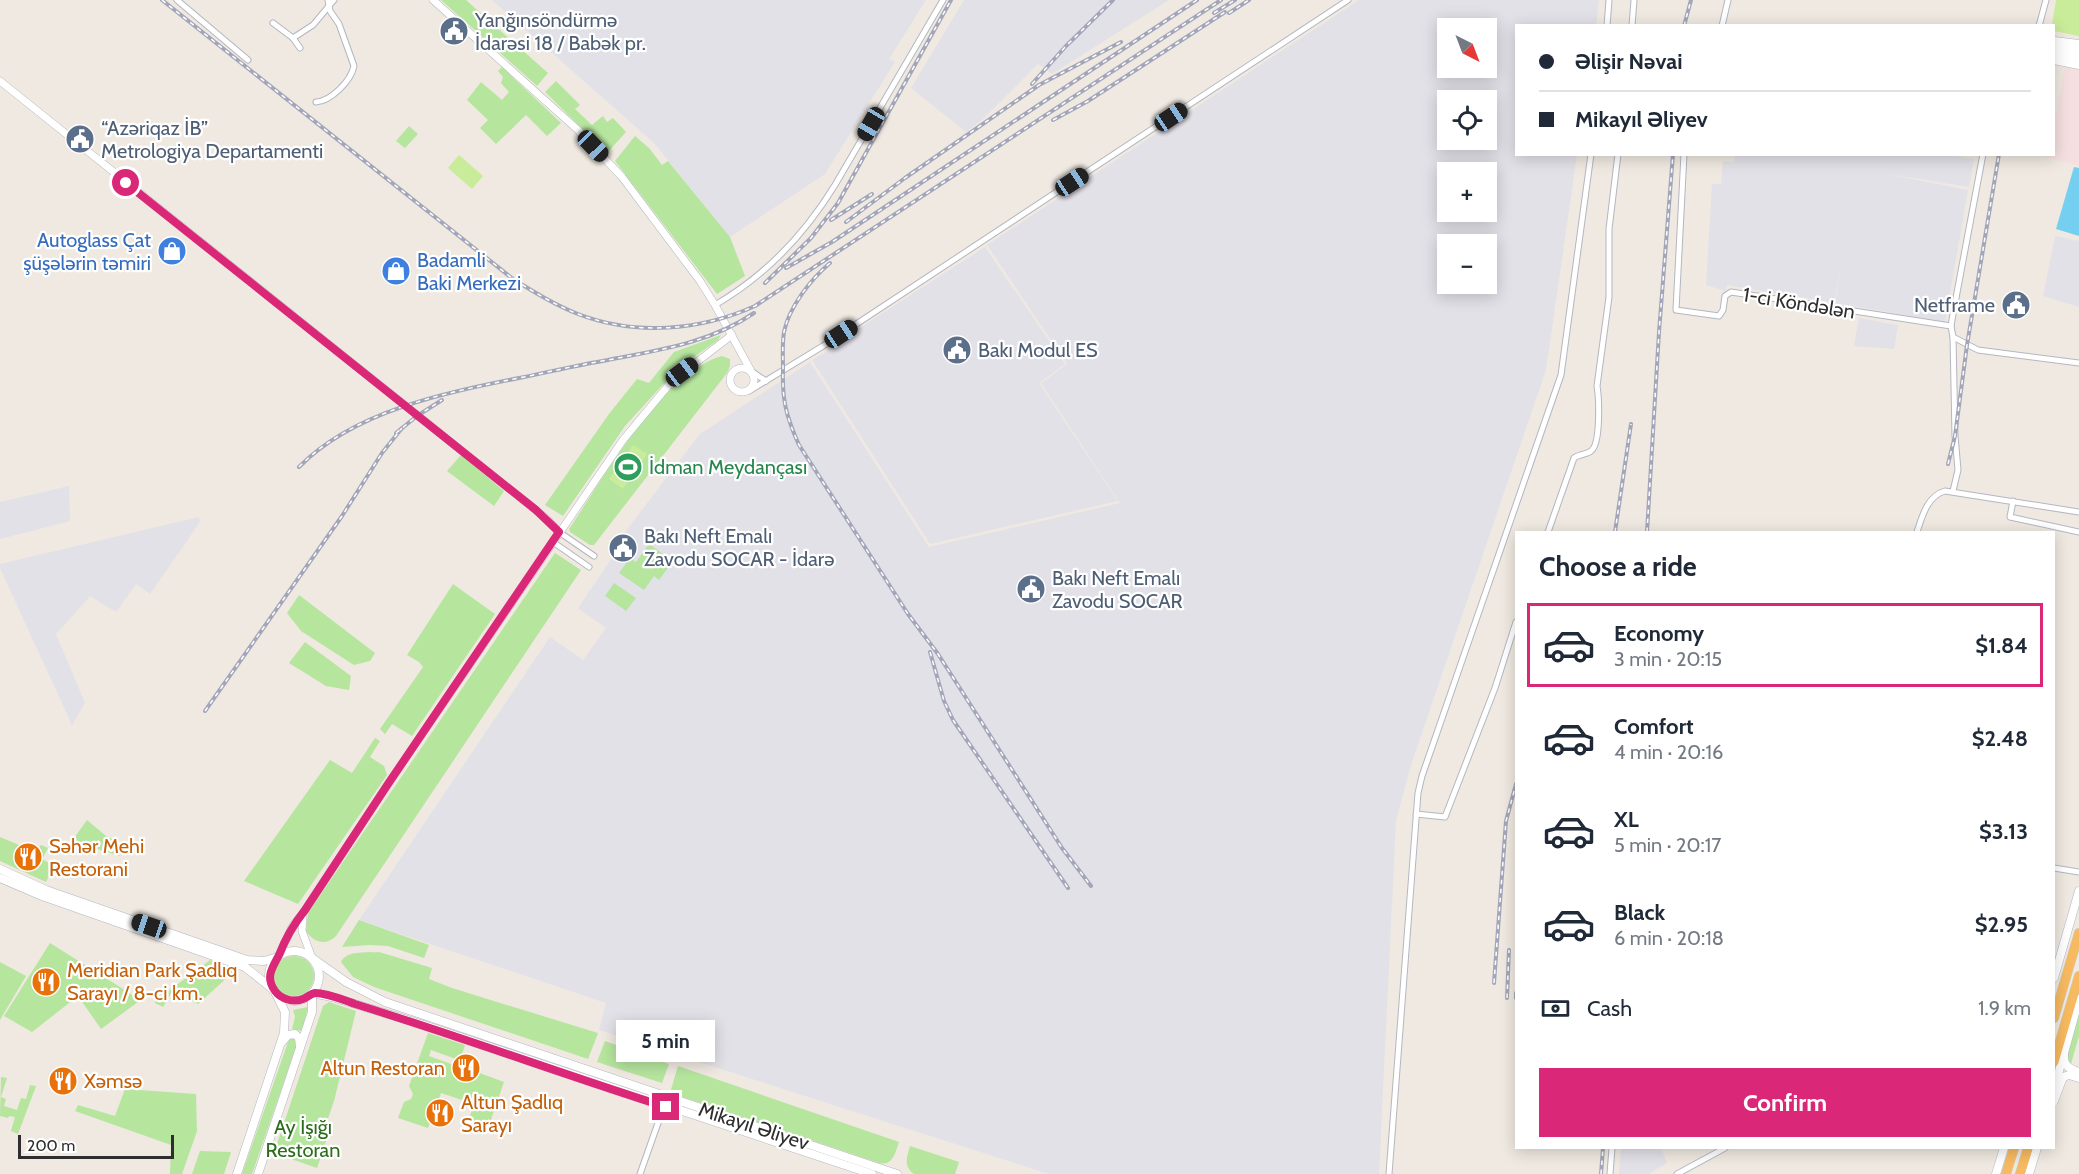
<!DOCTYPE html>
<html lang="en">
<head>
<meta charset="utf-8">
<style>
  :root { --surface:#fff; --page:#f6f6f7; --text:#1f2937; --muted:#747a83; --line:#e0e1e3; --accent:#db2777 }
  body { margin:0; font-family:Cabin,sans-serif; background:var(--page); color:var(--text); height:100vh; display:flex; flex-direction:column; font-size:22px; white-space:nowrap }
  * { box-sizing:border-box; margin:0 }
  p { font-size:20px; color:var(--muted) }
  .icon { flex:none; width:33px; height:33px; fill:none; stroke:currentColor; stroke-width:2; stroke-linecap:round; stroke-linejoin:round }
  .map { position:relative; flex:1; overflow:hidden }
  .sheet { position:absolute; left:1515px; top:531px; width:540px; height:618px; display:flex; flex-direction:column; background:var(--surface); border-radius:0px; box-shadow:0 3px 15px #0003 }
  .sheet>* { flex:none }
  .hud { position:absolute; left:1515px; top:24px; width:540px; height:132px; border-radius:0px; box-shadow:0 3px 15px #0003; display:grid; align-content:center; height:132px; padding:0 24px; background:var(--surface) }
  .needle { width:39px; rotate:138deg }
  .buttons { position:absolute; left:1437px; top:18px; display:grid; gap:12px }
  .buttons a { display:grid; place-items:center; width:60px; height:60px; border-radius:0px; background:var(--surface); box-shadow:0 3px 15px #0003; font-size:30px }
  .scale { position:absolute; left:18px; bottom:15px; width:156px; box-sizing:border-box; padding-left:6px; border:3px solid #2e2e2e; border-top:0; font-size:16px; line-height:21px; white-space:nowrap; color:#2e2e2e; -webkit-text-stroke:4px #fff; paint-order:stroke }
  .end { position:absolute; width:27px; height:27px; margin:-14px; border:8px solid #db2777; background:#fff; box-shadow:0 0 0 3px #fff }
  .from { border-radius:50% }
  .bubble { position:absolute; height:42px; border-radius:0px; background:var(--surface); box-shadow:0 3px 15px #0003; font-size:20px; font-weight:800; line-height:42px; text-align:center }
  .car { position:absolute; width:18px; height:36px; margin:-18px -9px; border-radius:8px; box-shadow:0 0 4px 2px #0007; background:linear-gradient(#222 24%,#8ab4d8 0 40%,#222 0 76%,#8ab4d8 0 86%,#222 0) }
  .hud b { display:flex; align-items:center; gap:21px; height:57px; font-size:22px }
  .hud b+b { border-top:2px solid var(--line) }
  .hud i { width:15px; height:15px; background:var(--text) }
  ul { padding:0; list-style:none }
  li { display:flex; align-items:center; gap:18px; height:84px; margin:0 12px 9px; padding:0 12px; border:3px solid transparent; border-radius:0px }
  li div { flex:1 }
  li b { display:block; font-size:22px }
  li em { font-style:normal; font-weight:800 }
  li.active { border-color:var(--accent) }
  li>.icon { width:54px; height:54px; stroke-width:1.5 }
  h2 { padding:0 24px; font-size:27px; line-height:72px }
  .pay { display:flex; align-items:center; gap:15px; height:66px; padding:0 24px; font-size:22px }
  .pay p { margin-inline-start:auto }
  .action { display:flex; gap:12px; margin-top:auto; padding:12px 24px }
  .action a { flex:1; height:69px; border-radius:0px; background:var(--accent); color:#fff; font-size:24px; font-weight:800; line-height:69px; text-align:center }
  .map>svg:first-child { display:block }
  .industrial { fill:#e3e1e8; fill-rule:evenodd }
  .medical { fill:#f5dfe0 }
  .green { fill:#b6e59e }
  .pitch { fill:#c9ec9a }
  .water { fill:#75cff0 }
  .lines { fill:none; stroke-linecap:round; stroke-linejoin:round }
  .minor-casing { stroke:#b4b7c1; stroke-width:7 }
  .tertiary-casing { stroke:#b4b7c1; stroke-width:8 }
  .secondary-casing { stroke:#b4b7c1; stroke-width:9 }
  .trunk-casing { stroke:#c9c9c9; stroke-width:10 }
  .minor { stroke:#fff; stroke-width:5 }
  .tertiary { stroke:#fff; stroke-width:7 }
  .secondary { stroke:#fff; stroke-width:8 }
  .trunk { stroke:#f8ba60; stroke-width:9 }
  .rail-casing { stroke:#a3a6b8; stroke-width:4 }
  .rail { stroke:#fff; stroke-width:1.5; stroke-dasharray:4.5; stroke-linecap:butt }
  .route { stroke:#db2777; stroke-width:8 }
  .labels { text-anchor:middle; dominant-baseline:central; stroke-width:4.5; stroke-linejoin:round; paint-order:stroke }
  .service-label { font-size:20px; fill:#4e5e75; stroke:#fff; text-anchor:start }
  .shop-label { font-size:20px; fill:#366cbe; stroke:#fff; text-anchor:end }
  .street-label { font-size:20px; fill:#2e2e2e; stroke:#fff }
  .leisure-label { font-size:20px; fill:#27864d; stroke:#fff; text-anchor:start }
  .food-label { font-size:20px; fill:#c56008; stroke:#fff; text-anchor:start }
  .park-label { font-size:20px; fill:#2c6e1b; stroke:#fff }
</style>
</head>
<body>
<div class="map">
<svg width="2079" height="1174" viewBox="0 0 2079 1174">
  <rect width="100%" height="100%" fill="#efe9e1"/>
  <g class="industrial">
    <polygon points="492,0 926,0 889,59 895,62 825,174 730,237 654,143"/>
    <polygon points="964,0 1169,0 1052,74 1038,64 983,119 966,132 911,88"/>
    <path d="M1359,0H1599L1596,25L1516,26V154L1577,155L1546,370L1411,765L1396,821L1379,1174H1049L599,1030L606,1003L359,920L550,637L583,660L606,628L578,608L616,552L612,549L700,434L810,362L929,547L1120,503L1041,383L1067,364L987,245ZM1448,28H1486V68H1448ZM1448,100H1486V140H1448ZM1448,172H1486V212H1448ZM1448,244H1486V284H1448Z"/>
    <polygon points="1951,155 1974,159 1969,187 1888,174 1968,190 1945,322 1835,303 1842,262 1834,303 1727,285 1725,291 1706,285 1712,184 1721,184 1723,161 1734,162 1735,154"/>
    <polygon points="2055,236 2079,241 2079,307 2043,296"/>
    <polygon points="985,247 1065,364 1039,383 1118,501 930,544 812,360 828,351 827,349"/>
    <polygon points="1859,318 1898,325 1894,349 1854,346"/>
    <polygon points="69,486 70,521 0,539 0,502"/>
    <polygon points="199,517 200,522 150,594 136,584 116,612 90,596 56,634 85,703 72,725 0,568 0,564"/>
    <polygon points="1621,1148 1661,1148 1667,1163 1648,1174 1619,1174"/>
  </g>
  <polygon class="medical" points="2065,67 2079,70 2079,166 2038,155 2054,154 2054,125"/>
  <g class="green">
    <polygon points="441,0 466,0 548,73 537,86"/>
    <polygon points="502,67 561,123 547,136 526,115 496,144 480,128 488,120 467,100 481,82 502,100 509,92 501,83 503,77 498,71"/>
    <polygon points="556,81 580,105 575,109 592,125 603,116 607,122 613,118 626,132 607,153 545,92"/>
    <polygon points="409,126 418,134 405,148 396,141"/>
    <polygon points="635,136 649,148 662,165 668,161 730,237 745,276 717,294 615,161"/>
    <polygon points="721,335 718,340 677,369 625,426 563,516 545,505 609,414 637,379 649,383 674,352"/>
    <path d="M722,356L730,359V366L727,373L594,545H590L570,532L569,529C604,478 662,373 722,356Z"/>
    <polygon points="461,455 504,491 494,506 447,471"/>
    <polygon points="649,544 673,561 659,580 654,576 644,590 619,573 630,558 636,562"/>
    <path d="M555,553L581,570L336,936C326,946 314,943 306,931L308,913Z"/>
    <polygon points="614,583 636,598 626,611 605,596"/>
    <polygon points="453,584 495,614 412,736 392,724 385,734 380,729 423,667 419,662 407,655"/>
    <polygon points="299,595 375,653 370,661 354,665 301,631 287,613"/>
    <polygon points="305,642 351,676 349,690 326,686 289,663"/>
    <polygon points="375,738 380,741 370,757 384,766 387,775 298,904 244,881 330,760 352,773"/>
    <polygon points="87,820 106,836 124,845 120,856 72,841"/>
    <polygon points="0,837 36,852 41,845 48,848 42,859 54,866 46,882 0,861"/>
    <polygon points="359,920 429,945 424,958 388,946 370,945 342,947"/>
    <polygon points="50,943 131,994 138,1002 101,1029 78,996 32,1032 4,1016"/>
    <path d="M379,952L432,968L429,979L452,988L598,1033L588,1059L374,987L353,977L341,962C346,950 367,953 379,952Z"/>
    <circle cx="294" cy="976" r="20"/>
    <polygon points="210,960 238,970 234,977 229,976 198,1004 172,992 163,1007 155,1003 155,1001"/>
    <polygon points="0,962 26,976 0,1020"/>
    <polygon points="329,1002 356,1011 334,1101 326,1124 331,1127 317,1168 274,1153 323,1006"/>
    <polygon points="308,1007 302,1031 292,1029 295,1017 293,1010"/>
    <polygon points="2079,1012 2079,1036 2071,1064 2068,1063 2066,1056"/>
    <polygon points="428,1033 465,1045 462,1054 456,1059 431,1050 429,1056 454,1065 457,1073 464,1077 473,1076 477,1072 504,1082 486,1134 466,1128 474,1104 441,1093 428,1128 398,1118 404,1102 411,1099 413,1094 409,1086"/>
    <polygon points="291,1038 296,1040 297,1044 252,1174 242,1174 288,1042"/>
    <polygon points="605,1041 669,1064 662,1083 597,1062"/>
    <path d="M678,1066L899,1142C895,1153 893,1166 879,1163L670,1093Z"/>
    <polygon points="1,1077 7,1078 1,1097 6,1099 4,1106 17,1110 21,1098 26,1099 30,1085 36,1086 18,1134 11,1131 15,1117 9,1116 8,1118 0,1116"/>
    <polygon points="125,1089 196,1094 197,1131 182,1174 170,1174 171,1145 75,1111 78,1105 115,1116"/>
    <path d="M910,1146L959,1162L955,1174H914C903,1166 907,1157 910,1146Z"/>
    <polygon points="200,1151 231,1152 224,1174 192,1174"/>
  </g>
  <g class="pitch">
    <polygon points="2056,0 2079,0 2079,36 2054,31 2054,26 2052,25"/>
    <polygon points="459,155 483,176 472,189 448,168"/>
    <polygon points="633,445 647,454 623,489 609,479"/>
  </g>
  <polygon class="water" points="2074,167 2079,168 2079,236 2056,229"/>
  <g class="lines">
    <g class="minor-casing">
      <g id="minor">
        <polyline points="177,0 248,60"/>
        <polyline points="273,23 293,38 300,48"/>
        <polyline points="1607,26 1609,0"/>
        <polyline points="1632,26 1634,0"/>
        <polyline points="1722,26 1728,0"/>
        <polyline points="2039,26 2046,0"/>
        <polyline points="293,38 313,25 334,0"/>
        <path d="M316,102C331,101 351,81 354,66L339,24L330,11L328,0"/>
        <polyline points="1684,154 1676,310 1719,316 1723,310 1725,296 1731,292 1951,326"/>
        <polyline points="1983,154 1953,314 1951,326 1953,337 1978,350 2079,363"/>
        <path d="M715,305C765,276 805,234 835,185L943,0"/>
        <polyline points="751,371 766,381"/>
        <polyline points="749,391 823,346 1348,0"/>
        <polyline points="1953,491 1958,470 1955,436 1953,337"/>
        <polyline points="2013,501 2010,517 2079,532"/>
        <polyline points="559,532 594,556"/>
        <path d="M1548,532L1574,458C1579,454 1586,455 1591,451C1601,444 1599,398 1597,386L1609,297V229L1618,154"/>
        <path d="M1917,532C1922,517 1927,496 1945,491L2079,512"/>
        <polyline points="553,542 589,567"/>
        <polyline points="1416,814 1445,817 1495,688 1516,622"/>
        <polyline points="2054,868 2079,872"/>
        <polyline points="640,1174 664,1106"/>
        <polyline points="1389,1174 1418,793 1422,776 1561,375 1591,154"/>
        <polyline points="1610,1174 1612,1148"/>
        <polyline points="1677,1174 1725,1148"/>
      </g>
    </g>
    <g class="tertiary-casing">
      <g id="tertiary">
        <polyline points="433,0 578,130 622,177 700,281 715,305 751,371"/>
        <polyline points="0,81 547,519 559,532"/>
        <circle cx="742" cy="380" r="12"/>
        <polyline points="303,916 302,931 312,958"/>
        <polyline points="278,957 292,927 305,910 388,784 623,440 672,381 732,335"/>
      </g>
    </g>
    <g class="secondary-casing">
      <g id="secondary">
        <polyline points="2054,41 2079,44"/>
        <polyline points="2054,46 2079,51"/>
        <polyline points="2054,53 2079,58"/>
        <polyline points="2054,60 2079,65"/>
        <polyline points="0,869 46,890 247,960 264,961 278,957"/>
        <polyline points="0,878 42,896 245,967 274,990 285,1012 284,1033 237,1174"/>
        <circle cx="294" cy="976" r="25"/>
        <polyline points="312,958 346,982 385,1002 897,1174"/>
        <polyline points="2054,978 2079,891"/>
        <polyline points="283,1041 288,1035 295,1034 299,1038 300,1047"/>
        <path d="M2064,1055C2063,1066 2070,1069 2079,1072"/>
        <polyline points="2054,1089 2079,999"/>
        <polyline points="2054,1101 2063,1077 2069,1075 2079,1078"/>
        <polyline points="258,1174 312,1012 312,993 332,997 424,1025 872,1174"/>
        <polyline points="1996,1174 2004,1148"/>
        <polyline points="2029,1174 2037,1148"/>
      </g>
    </g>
    <g class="trunk-casing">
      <g id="trunk">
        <polyline points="2054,1018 2079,933"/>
        <polyline points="2054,1062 2079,976"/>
        <polyline points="2006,1174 2014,1148"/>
        <polyline points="2020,1174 2028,1148"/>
      </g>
    </g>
    <use href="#minor" class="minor"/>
    <use href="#tertiary" class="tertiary"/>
    <use href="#secondary" class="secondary"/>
    <use href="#trunk" class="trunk"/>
    <g class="rail-casing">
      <g id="rail">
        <path d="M162,0L513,279C534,292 555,305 578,314C635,336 700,331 755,306L1221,0"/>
        <polyline points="1214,13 1235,0"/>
        <polyline points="1229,13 1249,0"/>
        <polyline points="1684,26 1691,0"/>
        <polyline points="1032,84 1066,46 1113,0"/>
        <polyline points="1053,120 1088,101 1225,12"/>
        <polyline points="831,220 872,194"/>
        <polyline points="846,222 905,178 1039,85 1121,42"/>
        <path d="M830,263C811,279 789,307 784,332C782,344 783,357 783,369C782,400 786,416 799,445L908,614L938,654L1062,848L1091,886"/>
        <polyline points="786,268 832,242 1197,0"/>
        <polyline points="765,283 811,238 838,203 951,0"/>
        <polyline points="396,433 417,416 442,400"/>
        <polyline points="1948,464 1955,436 1967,345 1999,154"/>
        <path d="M299,467C354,411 444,393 519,378C549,372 578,365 608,360C659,350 710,343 754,313"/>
        <polyline points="1615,532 1631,424"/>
        <polyline points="1647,532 1659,332 1673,154"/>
        <polyline points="930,652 944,701 953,720 1068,888"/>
        <polyline points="205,711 342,516 382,453 402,428"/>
        <polyline points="1494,983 1506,821 1516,784"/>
        <polyline points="1507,998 1509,950"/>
        <polyline points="1516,998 1516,993"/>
        <polyline points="1601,1174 1603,1148"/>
      </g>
    </g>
    <use href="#rail" class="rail"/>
  </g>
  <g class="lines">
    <path class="route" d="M126,183L536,510L559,532L388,784L305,910C294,924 286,937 280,953C274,966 264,976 275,991C281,999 293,1003 303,999C308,997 310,994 315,993C328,993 343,1000 355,1004C459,1036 562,1074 666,1107"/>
  </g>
  <defs>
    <g id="civic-disc" transform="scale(1.5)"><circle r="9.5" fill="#5c6f8a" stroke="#fff"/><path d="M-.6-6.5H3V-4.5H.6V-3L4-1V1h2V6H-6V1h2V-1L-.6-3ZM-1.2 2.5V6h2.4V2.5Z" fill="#fff"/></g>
    <g id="shop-disc" transform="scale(1.5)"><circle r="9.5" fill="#3f7fe0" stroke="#fff"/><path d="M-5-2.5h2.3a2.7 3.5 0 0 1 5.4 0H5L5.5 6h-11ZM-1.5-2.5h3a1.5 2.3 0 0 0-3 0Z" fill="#fff"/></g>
    <g id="stadium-disc" transform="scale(1.5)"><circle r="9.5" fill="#2e9e5b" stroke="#fff"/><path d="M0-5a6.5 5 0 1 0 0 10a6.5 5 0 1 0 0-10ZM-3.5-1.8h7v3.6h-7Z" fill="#fff"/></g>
    <g id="restaurant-disc" transform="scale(1.5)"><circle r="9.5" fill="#e8710a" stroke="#fff"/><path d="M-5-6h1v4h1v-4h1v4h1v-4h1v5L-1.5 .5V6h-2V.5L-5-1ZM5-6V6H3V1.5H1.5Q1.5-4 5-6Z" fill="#fff"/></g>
  </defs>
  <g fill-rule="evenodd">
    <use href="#civic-disc" x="454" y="31"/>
    <use href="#civic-disc" x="80" y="139"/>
    <use href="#shop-disc" x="172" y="251"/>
    <use href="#shop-disc" x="396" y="271"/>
    <use href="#civic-disc" x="2016" y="305"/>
    <use href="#civic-disc" x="957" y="350"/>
    <use href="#stadium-disc" x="628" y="467"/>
    <use href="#civic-disc" x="623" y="548"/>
    <use href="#civic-disc" x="1031" y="589"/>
    <use href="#restaurant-disc" x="28" y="857"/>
    <use href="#restaurant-disc" x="46" y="982"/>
    <use href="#restaurant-disc" x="466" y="1068"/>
    <use href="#restaurant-disc" x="63" y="1081"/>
    <use href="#restaurant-disc" x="440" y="1113"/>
  </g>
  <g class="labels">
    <g class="service-label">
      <text x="475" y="20">Yanğınsöndürmə<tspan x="475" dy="23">İdarəsi 18 / Babək pr.</tspan></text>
      <text x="101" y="128">“Azəriqaz İB”<tspan x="101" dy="23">Metrologiya Departamenti</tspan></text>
      <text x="1995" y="305" text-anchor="end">Netframe</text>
      <text x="978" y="350">Bakı Modul ES</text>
      <text x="644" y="536">Bakı Neft Emalı<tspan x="644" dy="23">Zavodu SOCAR - İdarə</tspan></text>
      <text x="1052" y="578">Bakı Neft Emalı<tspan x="1052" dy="23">Zavodu SOCAR</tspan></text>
    </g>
    <g class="shop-label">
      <text x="151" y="240">Autoglass Çat<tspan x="151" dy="23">şüşələrin təmiri</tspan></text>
      <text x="417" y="260" text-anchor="start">Badamli<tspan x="417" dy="23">Baki Merkezi</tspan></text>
    </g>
    <g class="street-label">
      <text transform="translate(1799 303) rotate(9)">1-ci Köndələn</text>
      <text transform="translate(754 1126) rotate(18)">Mikayıl Əliyev</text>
    </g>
    <g class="leisure-label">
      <text x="649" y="467">İdman Meydançası</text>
    </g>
    <g class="food-label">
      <text x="49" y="846">Səhər Mehi<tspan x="49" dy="23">Restorani</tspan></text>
      <text x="67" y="970">Meridian Park Şadlıq<tspan x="67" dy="23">Sarayı / 8-ci km.</tspan></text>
      <text x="445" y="1068" text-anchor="end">Altun Restoran</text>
      <text x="84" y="1081">Xəmsə</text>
      <text x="461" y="1102">Altun Şadlıq<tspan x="461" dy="23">Sarayı</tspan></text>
    </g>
    <g class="park-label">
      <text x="303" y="1127">Ay İşığı<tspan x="303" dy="23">Restoran</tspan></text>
    </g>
  </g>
</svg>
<div class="buttons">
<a><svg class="needle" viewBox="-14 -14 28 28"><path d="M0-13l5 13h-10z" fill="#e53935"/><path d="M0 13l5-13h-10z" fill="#747a83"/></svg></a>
<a><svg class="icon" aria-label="locate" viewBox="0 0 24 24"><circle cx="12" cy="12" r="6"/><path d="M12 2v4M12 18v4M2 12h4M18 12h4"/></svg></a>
<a>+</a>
<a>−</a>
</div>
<div class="scale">200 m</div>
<i class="end from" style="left:126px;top:183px"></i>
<i class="end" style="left:666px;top:1107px"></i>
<div class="bubble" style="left:616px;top:1020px;width:99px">5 min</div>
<i class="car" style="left:1171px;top:117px;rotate:56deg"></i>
<i class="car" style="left:871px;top:124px;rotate:210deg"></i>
<i class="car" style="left:593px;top:146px;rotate:136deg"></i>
<i class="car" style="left:1072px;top:182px;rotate:57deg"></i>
<i class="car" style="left:841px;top:334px;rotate:57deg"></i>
<i class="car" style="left:682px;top:372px;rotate:53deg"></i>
<i class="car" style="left:149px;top:926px;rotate:289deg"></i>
<div class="hud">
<b><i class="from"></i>Əlişir Nəvai</b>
<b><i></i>Mikayıl Əliyev</b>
</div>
<section class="sheet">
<h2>Choose a ride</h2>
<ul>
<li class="active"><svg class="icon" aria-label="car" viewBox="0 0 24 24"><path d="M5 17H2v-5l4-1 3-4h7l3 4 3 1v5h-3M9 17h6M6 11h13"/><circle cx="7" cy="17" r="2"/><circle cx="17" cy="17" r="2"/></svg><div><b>Economy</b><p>3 min · 20:15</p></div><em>$1.84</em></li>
<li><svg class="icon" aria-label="car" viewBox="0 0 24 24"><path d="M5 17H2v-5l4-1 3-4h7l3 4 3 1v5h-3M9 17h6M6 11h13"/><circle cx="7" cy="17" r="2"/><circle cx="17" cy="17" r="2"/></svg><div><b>Comfort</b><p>4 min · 20:16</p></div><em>$2.48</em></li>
<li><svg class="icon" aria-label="car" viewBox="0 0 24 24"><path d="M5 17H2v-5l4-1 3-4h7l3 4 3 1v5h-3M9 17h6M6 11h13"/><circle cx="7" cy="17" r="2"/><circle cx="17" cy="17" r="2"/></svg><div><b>XL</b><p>5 min · 20:17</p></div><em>$3.13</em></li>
<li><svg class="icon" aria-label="car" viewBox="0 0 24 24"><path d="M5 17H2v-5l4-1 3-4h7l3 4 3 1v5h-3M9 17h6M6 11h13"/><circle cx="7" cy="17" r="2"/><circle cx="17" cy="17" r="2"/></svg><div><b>Black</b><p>6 min · 20:18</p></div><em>$2.95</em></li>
</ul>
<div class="pay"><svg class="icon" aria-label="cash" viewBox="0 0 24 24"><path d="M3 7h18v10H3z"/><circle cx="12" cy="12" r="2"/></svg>Cash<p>1.9 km</p></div>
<div class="action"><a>Confirm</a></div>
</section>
</div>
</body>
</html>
